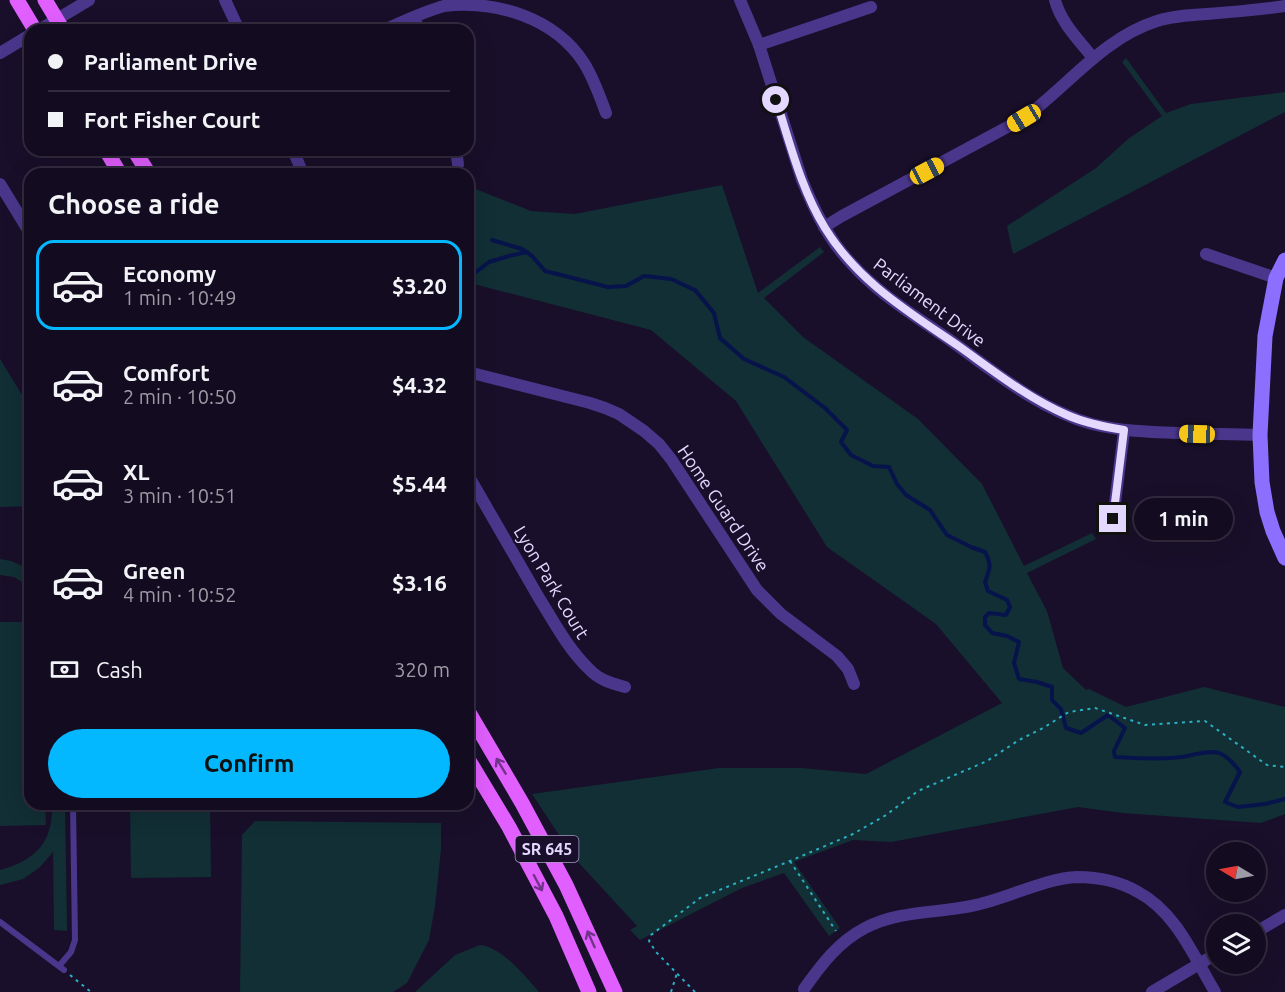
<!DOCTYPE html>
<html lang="en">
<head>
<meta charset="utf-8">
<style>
  :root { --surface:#130b20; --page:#1c1429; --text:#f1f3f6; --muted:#9d9ba5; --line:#322b3e; --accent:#04b8ff }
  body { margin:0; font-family:Ubuntu,sans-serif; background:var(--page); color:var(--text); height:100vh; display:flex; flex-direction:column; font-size:22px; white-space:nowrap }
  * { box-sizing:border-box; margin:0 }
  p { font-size:20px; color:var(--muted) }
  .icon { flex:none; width:33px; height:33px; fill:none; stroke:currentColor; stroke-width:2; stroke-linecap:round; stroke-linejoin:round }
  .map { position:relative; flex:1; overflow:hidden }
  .side { position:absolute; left:24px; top:168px; width:450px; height:642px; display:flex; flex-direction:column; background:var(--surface); border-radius:18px; box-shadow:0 6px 24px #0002,0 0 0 2px var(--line) }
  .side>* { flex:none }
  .top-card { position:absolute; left:24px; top:24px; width:450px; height:132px; border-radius:18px; box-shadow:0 6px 24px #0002,0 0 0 2px var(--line); display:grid; align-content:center; height:132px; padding:0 24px; background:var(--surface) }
  .needle { width:39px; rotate:280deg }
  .tools { position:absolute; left:1206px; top:842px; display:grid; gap:12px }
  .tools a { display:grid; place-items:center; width:60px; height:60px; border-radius:50%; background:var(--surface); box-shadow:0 6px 24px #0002,0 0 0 2px var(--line); font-size:30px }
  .end { position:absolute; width:27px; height:27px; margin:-14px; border:8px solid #e4d8ff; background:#111; box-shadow:0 0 0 3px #111 }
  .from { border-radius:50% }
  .bubble { position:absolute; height:42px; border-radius:21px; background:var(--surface); box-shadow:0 6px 24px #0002,0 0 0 2px var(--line); font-size:20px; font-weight:700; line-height:42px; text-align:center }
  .car { position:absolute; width:18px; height:36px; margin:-18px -9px; border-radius:8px; box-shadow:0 0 4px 2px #0007; background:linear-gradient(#f5c518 24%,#345 0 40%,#f5c518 0 76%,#345 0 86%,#f5c518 0) }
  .top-card b { display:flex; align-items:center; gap:21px; height:57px; font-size:22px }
  .top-card b+b { border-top:2px solid var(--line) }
  .top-card i { width:15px; height:15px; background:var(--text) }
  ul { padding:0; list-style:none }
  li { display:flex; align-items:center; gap:18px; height:90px; margin:0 12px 9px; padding:0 12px; border:3px solid transparent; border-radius:18px }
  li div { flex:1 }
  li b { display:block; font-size:22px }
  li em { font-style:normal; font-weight:700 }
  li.current { border-color:var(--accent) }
  li>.icon { width:54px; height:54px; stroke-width:1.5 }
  h2 { padding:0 24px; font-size:27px; line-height:72px }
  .pay { display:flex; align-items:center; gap:15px; height:66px; padding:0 24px; font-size:22px }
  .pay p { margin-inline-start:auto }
  .primary-button { display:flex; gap:12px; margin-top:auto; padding:12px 24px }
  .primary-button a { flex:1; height:69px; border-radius:36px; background:var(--accent); color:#111; font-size:24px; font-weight:700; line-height:69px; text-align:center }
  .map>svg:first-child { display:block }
  .green { fill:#112f35 }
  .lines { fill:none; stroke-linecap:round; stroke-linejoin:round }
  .stream { stroke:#07134b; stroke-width:4 }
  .path { stroke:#28b0c3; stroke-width:2; stroke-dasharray:3 4.5; stroke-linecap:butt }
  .lane { stroke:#4a378c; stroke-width:6 }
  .street { stroke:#4a378c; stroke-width:12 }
  .secondary { stroke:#8d6fff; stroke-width:15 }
  .primary { stroke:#e15fff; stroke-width:15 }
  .oneway { stroke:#73338a }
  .route { stroke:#e4d8ff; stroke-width:8 }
  .labels { text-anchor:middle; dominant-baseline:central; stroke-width:4.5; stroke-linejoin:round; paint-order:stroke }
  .shield { fill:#190f2a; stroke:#a79cbf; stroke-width:1.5 }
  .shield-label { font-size:16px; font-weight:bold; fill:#e4d8ff }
  .street-label { font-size:18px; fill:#e4d8ff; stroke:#190f2a }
</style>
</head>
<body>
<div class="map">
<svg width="1285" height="992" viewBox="0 0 1285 992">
  <rect width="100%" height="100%" fill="#190f2a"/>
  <g class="green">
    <polygon points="1126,58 1166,113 1191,104 1285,92 1285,112 1013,254 1007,226 1096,168 1128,139 1162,116 1122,62"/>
    <polygon points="722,185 758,293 820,247 824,252 764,298 803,337 918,419 982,484 1024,566 1092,533 1096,539 1027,573 1047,611 1063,668 1086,690 1089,689 1126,707 1204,687 1285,707 1285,814 1261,823 1123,813 1078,807 891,842 853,840 794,862 840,928 829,936 784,873 742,888 640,940 630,930 637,926 578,862 557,832 532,794 719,768 801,768 866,774 1002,703 936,624 827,547 736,401 651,330 470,283 468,287 468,186 531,211 575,214"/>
    <polygon points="0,359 30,408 30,506 0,507"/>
    <polygon points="0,559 11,561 30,569 30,587 14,577 0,575"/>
    <polygon points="0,622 30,622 30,804 45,804 46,825 0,826"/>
    <path d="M52,804H65L67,931L54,930L53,852L39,868L23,879L0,885V870C36,860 53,843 52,804Z"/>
    <polygon points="130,804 210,804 211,877 131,878"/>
    <polygon points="255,821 441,823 441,849 435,906 429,940 407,983 393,992 240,992 242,835"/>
    <path d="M480,945C502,947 525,976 539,992H415L455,955Z"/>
  </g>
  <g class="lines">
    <g class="stream">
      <path d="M492,240L522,249L532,256L545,271L565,276L608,287L626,286L644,276L671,279L695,290L714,313L720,338L744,359L784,377L825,408L847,430L841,442L851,455L873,466L889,467L897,484L906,495L930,510L947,535L971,547L985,552C992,565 990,569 985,582L988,591L1007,600L1010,607L1006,615L989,613L985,617V625L992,633L1007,636L1019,642L1014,663L1019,679L1037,682L1052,687V700L1061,709L1066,728L1081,733L1108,715L1125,728L1114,751L1115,757C1137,758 1160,760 1182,757C1194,755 1206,750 1219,753C1227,756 1235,765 1240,772L1225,802L1238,807L1265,804L1285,799"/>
      <polyline points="472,275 489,262 509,256 527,252"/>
    </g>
    <g class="path">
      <polyline points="790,861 836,931"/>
      <polyline points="70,975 91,992"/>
      <polyline points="671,992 677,973"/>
      <polyline points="695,992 656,952 649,941 651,935 700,898 790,861 853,834 886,815 918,791 987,761 1019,740 1043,728 1067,713 1075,711 1095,708 1145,725 1205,721 1267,765 1285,767"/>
    </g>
    <g class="lane">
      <polyline points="0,922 64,970"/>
      <polyline points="59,966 71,952 75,940 73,804"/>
    </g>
    <g class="street">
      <polyline points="225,0 239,30"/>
      <path d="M740,0L759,45L802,180C814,209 828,239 850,262C877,293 914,315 947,338C992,370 1038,409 1092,424C1120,431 1149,432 1178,433C1205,434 1233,434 1260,435"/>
      <path d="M1055,0C1061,23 1079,40 1093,58"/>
      <polyline points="414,17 419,30"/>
      <polyline points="39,30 89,0"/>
      <path d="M384,30C404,21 423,12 444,6C497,0 555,18 584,63C594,79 600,97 606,113"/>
      <polyline points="759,45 871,7"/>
      <polyline points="0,53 30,35"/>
      <polyline points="293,150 303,174"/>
      <polyline points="456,150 458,164"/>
      <polyline points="0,184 30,233"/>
      <path d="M824,227L842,216L1024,118C1068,86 1103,38 1157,21C1173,16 1190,15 1207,14C1233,12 1259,10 1285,6"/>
      <polyline points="1206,254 1276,278"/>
      <polyline points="468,372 590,403 605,408 619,414 644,431 659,444 671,459 757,590 781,614 837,656 848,669 854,684"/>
      <path d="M468,475C492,516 515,557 539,598C554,622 568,649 589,669C599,680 611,683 625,687"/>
      <polyline points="1113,519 1124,431"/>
      <polyline points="1256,932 1285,915"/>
      <path d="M804,989C821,965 838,942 865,928C901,909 942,914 980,904C1010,897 1047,878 1077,877C1098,877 1119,881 1138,892C1176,912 1194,957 1215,992"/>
      <polyline points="1152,992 1216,954"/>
    </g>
    <polyline class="secondary" points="1285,260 1276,278 1265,336 1260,435 1262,482 1267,512 1273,531 1285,558"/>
    <g class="primary">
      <polyline points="17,0 35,30"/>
      <polyline points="45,0 63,30"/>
      <polyline points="106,150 120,174"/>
      <polyline points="134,150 149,174"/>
      <polyline points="468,711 522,803 566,885 615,992"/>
      <polyline points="468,759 509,827 556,916 589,992"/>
    </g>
  </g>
  <defs><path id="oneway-shaft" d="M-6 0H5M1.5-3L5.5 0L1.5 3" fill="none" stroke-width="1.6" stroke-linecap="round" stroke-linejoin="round" transform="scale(1.5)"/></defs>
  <g class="oneway">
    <use href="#oneway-shaft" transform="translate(501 766) rotate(-121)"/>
    <use href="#oneway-shaft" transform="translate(538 883) rotate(62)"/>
    <use href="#oneway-shaft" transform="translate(591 939) rotate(-114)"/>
  </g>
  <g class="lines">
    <path class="route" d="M776,100C790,143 801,189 825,228C858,282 909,312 960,347C995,372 1028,398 1067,415C1085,423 1105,427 1124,430L1113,519"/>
  </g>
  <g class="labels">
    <rect class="shield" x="515.5" y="836" width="63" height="26" rx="4.5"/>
    <g class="shield-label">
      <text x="547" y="849">SR 645</text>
    </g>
    <g class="street-label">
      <text transform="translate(930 302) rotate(37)">Parliament Drive</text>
      <text transform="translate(724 508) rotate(56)">Home Guard Drive</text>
      <text transform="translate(552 582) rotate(59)">Lyon Park Court</text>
    </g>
  </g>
</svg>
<div class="tools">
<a><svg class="needle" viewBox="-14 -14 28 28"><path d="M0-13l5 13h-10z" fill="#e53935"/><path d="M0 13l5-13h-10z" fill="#9d9ba5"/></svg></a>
<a><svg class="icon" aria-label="layers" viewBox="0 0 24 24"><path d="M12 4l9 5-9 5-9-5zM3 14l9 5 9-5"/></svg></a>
</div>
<i class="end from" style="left:776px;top:100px"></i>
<i class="end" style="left:1113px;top:519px"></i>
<div class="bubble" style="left:1134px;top:498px;width:99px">1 min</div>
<i class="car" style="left:1024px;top:118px;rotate:239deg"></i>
<i class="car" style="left:927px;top:171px;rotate:62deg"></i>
<i class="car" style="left:1197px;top:434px;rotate:272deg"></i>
<div class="top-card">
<b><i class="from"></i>Parliament Drive</b>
<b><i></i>Fort Fisher Court</b>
</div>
<section class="side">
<h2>Choose a ride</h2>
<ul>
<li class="current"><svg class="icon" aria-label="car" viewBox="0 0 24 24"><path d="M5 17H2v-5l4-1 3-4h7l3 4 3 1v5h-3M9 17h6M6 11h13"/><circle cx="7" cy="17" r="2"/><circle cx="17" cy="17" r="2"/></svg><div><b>Economy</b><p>1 min · 10:49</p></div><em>$3.20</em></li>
<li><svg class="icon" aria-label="car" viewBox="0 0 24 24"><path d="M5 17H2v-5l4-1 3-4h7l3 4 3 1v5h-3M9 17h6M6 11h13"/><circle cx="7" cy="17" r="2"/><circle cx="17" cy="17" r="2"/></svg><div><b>Comfort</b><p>2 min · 10:50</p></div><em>$4.32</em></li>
<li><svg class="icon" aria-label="car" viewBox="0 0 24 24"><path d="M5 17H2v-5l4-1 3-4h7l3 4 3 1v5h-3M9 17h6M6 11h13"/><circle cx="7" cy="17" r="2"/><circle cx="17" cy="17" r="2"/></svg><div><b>XL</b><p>3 min · 10:51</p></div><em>$5.44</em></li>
<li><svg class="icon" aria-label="car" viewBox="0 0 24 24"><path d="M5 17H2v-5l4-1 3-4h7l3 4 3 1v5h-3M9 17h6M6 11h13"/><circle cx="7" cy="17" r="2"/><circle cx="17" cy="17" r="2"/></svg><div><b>Green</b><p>4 min · 10:52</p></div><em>$3.16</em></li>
</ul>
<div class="pay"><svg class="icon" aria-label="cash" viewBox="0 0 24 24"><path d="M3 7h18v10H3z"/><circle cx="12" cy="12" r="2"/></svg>Cash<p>320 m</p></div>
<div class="primary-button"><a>Confirm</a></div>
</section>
</div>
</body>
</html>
